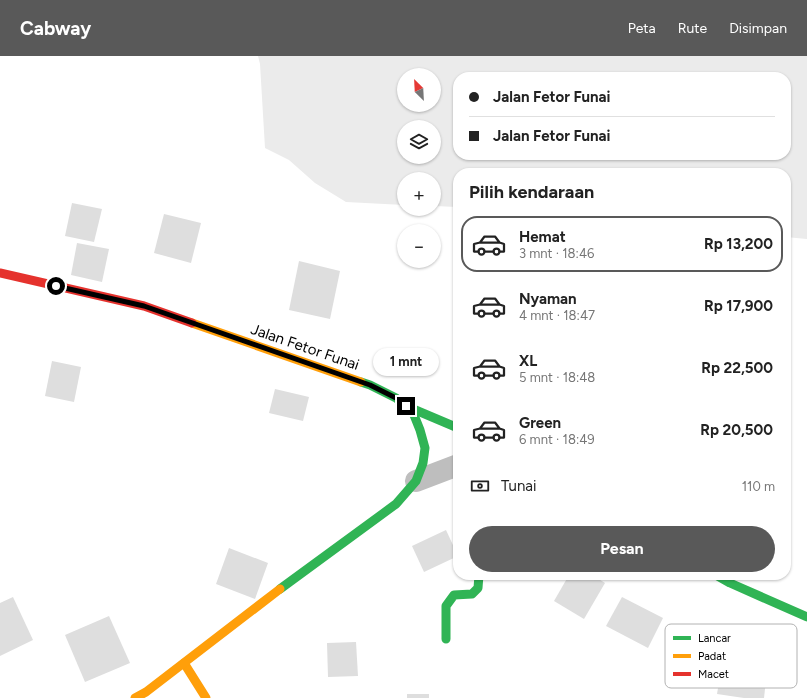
<!DOCTYPE html>
<html lang="id">
<head>
<meta charset="utf-8">
<style>
  :root { --surface:#fff; --page:#f2f2f2; --text:#222; --muted:#767676; --line:#e0e0e0; --accent:#595959 }
  body { margin:0; font-family:Figtree,sans-serif; background:var(--page); color:var(--text); height:100vh; display:flex; flex-direction:column; font-size:15px; white-space:nowrap }
  * { box-sizing:border-box; margin:0 }
  p { font-size:13px; color:var(--muted) }
  .icon { flex:none; width:22px; height:22px; fill:none; stroke:currentColor; stroke-width:2; stroke-linecap:round; stroke-linejoin:round }
  .map { position:relative; flex:1; overflow:hidden }
  .side { position:absolute; left:453px; top:112px; width:338px; height:412px; display:flex; flex-direction:column; background:var(--surface); border-radius:16px; box-shadow:0 1px 3px #0004 }
  .side>* { flex:none }
  .banner { position:absolute; left:453px; top:16px; width:338px; height:88px; border-radius:16px; box-shadow:0 1px 3px #0004; display:grid; align-content:center; height:88px; padding:0 16px; background:var(--surface) }
  .needle { width:26px; rotate:336deg }
  .fabs { position:absolute; left:397px; top:12px; display:grid; gap:8px }
  .fabs a { display:grid; place-items:center; width:44px; height:44px; border-radius:50%; background:var(--surface); box-shadow:0 1px 3px #0004; font-size:20px }
  .end { position:absolute; width:18px; height:18px; margin:-9px; border:5px solid #000; background:#fff; box-shadow:0 0 0 2px #fff }
  .from { border-radius:50% }
  .bubble { position:absolute; height:28px; border-radius:14px; background:var(--surface); box-shadow:0 1px 3px #0004; font-size:13px; font-weight:700; line-height:28px; text-align:center }
  .banner b { display:flex; align-items:center; gap:14px; height:38px; font-size:15px }
  .banner b+b { border-top:1px solid var(--line) }
  .banner i { width:10px; height:10px; background:var(--text) }
  ul { padding:0; list-style:none }
  li { display:flex; align-items:center; gap:12px; height:56px; margin:0 8px 6px; padding:0 8px; border:2px solid transparent; border-radius:16px }
  li div { flex:1 }
  li b { display:block; font-size:15px }
  li em { font-style:normal; font-weight:700 }
  li.current { border-color:var(--accent) }
  li>.icon { width:36px; height:36px; stroke-width:1.5 }
  h2 { padding:0 16px; font-size:18px; line-height:48px }
  .pay { display:flex; align-items:center; gap:10px; height:44px; padding:0 16px; font-size:15px }
  .pay p { margin-inline-start:auto }
  .action { display:flex; gap:8px; margin-top:auto; padding:8px 16px }
  .action a { flex:1; height:46px; border-radius:24px; background:var(--accent); color:#fff; font-size:16px; font-weight:700; line-height:46px; text-align:center }
  header { display:flex; align-items:center; gap:24px; box-sizing:border-box; height:56px; padding:0 20px; background:var(--accent); color:#fff }
  header strong { font-size:19px }
  nav { display:flex; gap:22px; margin-inline-start:auto; font-size:14px }
  .map>svg:first-child { display:block }
  .green { fill:#ebebeb; fill-rule:evenodd }
  .building { fill:#dedede }
  .lines { fill:none; stroke-linecap:round; stroke-linejoin:round }
  .street { stroke:#bebebe; stroke-width:22 }
  .fast { stroke:#30b455; stroke-width:9 }
  .slow { stroke:#ff9f0a; stroke-width:9 }
  .jam { stroke:#e5322d; stroke-width:9 }
  .route { stroke:#000; stroke-width:5 }
  .labels { text-anchor:middle; dominant-baseline:central; stroke-width:4; stroke-linejoin:round; paint-order:stroke }
  .street-label { font-size:15px; fill:#000; stroke:#fff }
  .key { fill:#fff; stroke:#b2b2b2; stroke-width:1 }
  .key-label { font-size:11px; fill:#000 }
</style>
</head>
<body>
<header>
<strong>Cabway</strong>
<nav><a>Peta</a><a>Rute</a><a>Disimpan</a></nav>
</header>
<div class="map">
<svg width="807" height="642" viewBox="0 0 807 642">
  <rect width="100%" height="100%" fill="#fff"/>
  <path class="green" d="M258,0H807V183L786,181V117H458L457,151L434,150V123H404V149L346,146L315,127L289,104L265,92L260,8ZM404,19H434V49H404ZM458,21H786V99H458ZM404,71H434V101H404Z"/>
  <g class="building">
    <polygon points="72,147 102,153 94,186 65,180"/>
    <polygon points="164,158 201,167 191,207 154,197"/>
    <polygon points="77,187 109,193 102,226 71,219"/>
    <polygon points="299,205 340,215 330,263 289,254"/>
    <polygon points="52,305 81,311 74,346 45,340"/>
    <polygon points="275,333 309,341 303,365 269,357"/>
    <polygon points="446,474 458,500 424,516 412,490"/>
    <polygon points="229,492 268,507 255,543 216,528"/>
    <polygon points="569,519 592,519 605,527 584,563 554,545"/>
    <polygon points="13,541 33,584 0,600 0,547"/>
    <polygon points="622,541 663,562 648,592 606,570"/>
    <polygon points="109,560 130,607 85,626 65,579"/>
    <polygon points="356,586 358,620 328,621 327,587"/>
    <polygon points="722,608 767,615 764,642 744,642 717,638"/>
    <rect x="407" y="638" width="22" height="4"/>
  </g>
  <g class="lines">
    <polyline class="street" points="416,425 458,409"/>
    <g class="fast">
      <polyline points="406,350 458,372"/>
      <polyline points="716,519 730,527 807,561"/>
      <polyline points="280,533 396,448 416,425 423,407 425,392 420,374 414,359 406,350 396,342 370,329 361,326"/>
      <polyline points="446,583 446,550 454,539 472,538 478,532 479,519"/>
    </g>
    <g class="slow">
      <polyline points="192,267 361,326"/>
      <polyline points="184,607 206,642"/>
      <polyline points="135,642 146,636 280,533"/>
    </g>
    <polyline class="jam" points="0,217 144,250 192,267"/>
  </g>
  <g class="lines">
    <polyline class="route" points="56,230 144,250 370,329 396,342 406,350"/>
  </g>
  <g class="labels">
    <g class="street-label">
      <text transform="translate(305 291) rotate(19)">Jalan Fetor Funai</text>
    </g>
  </g>
  <rect x="665" y="568" width="132" height="64" rx="6" class="key"/>
  <rect x="673" y="580" width="18" height="4" fill="#30b455"/>
  <rect x="673" y="598" width="18" height="4" fill="#ff9f0a"/>
  <rect x="673" y="616" width="18" height="4" fill="#e5322d"/>
  <g class="key-label">
    <text x="698" y="586">Lancar</text>
    <text x="698" y="604">Padat</text>
    <text x="698" y="622">Macet</text>
  </g>
</svg>
<div class="fabs">
<a><svg class="needle" viewBox="-14 -14 28 28"><path d="M0-13l5 13h-10z" fill="#e53935"/><path d="M0 13l5-13h-10z" fill="#767676"/></svg></a>
<a><svg class="icon" aria-label="layers" viewBox="0 0 24 24"><path d="M12 4l9 5-9 5-9-5zM3 14l9 5 9-5"/></svg></a>
<a>+</a>
<a>−</a>
</div>
<i class="end from" style="left:56px;top:230px"></i>
<i class="end" style="left:406px;top:350px"></i>
<div class="bubble" style="left:373px;top:292px;width:66px">1 mnt</div>
<div class="banner">
<b><i class="from"></i>Jalan Fetor Funai</b>
<b><i></i>Jalan Fetor Funai</b>
</div>
<section class="side">
<h2>Pilih kendaraan</h2>
<ul>
<li class="current"><svg class="icon" aria-label="car" viewBox="0 0 24 24"><path d="M5 17H2v-5l4-1 3-4h7l3 4 3 1v5h-3M9 17h6M6 11h13"/><circle cx="7" cy="17" r="2"/><circle cx="17" cy="17" r="2"/></svg><div><b>Hemat</b><p>3 mnt · 18:46</p></div><em>Rp 13,200</em></li>
<li><svg class="icon" aria-label="car" viewBox="0 0 24 24"><path d="M5 17H2v-5l4-1 3-4h7l3 4 3 1v5h-3M9 17h6M6 11h13"/><circle cx="7" cy="17" r="2"/><circle cx="17" cy="17" r="2"/></svg><div><b>Nyaman</b><p>4 mnt · 18:47</p></div><em>Rp 17,900</em></li>
<li><svg class="icon" aria-label="car" viewBox="0 0 24 24"><path d="M5 17H2v-5l4-1 3-4h7l3 4 3 1v5h-3M9 17h6M6 11h13"/><circle cx="7" cy="17" r="2"/><circle cx="17" cy="17" r="2"/></svg><div><b>XL</b><p>5 mnt · 18:48</p></div><em>Rp 22,500</em></li>
<li><svg class="icon" aria-label="car" viewBox="0 0 24 24"><path d="M5 17H2v-5l4-1 3-4h7l3 4 3 1v5h-3M9 17h6M6 11h13"/><circle cx="7" cy="17" r="2"/><circle cx="17" cy="17" r="2"/></svg><div><b>Green</b><p>6 mnt · 18:49</p></div><em>Rp 20,500</em></li>
</ul>
<div class="pay"><svg class="icon" aria-label="cash" viewBox="0 0 24 24"><path d="M3 7h18v10H3z"/><circle cx="12" cy="12" r="2"/></svg>Tunai<p>110 m</p></div>
<div class="action"><a>Pesan</a></div>
</section>
</div>
</body>
</html>
